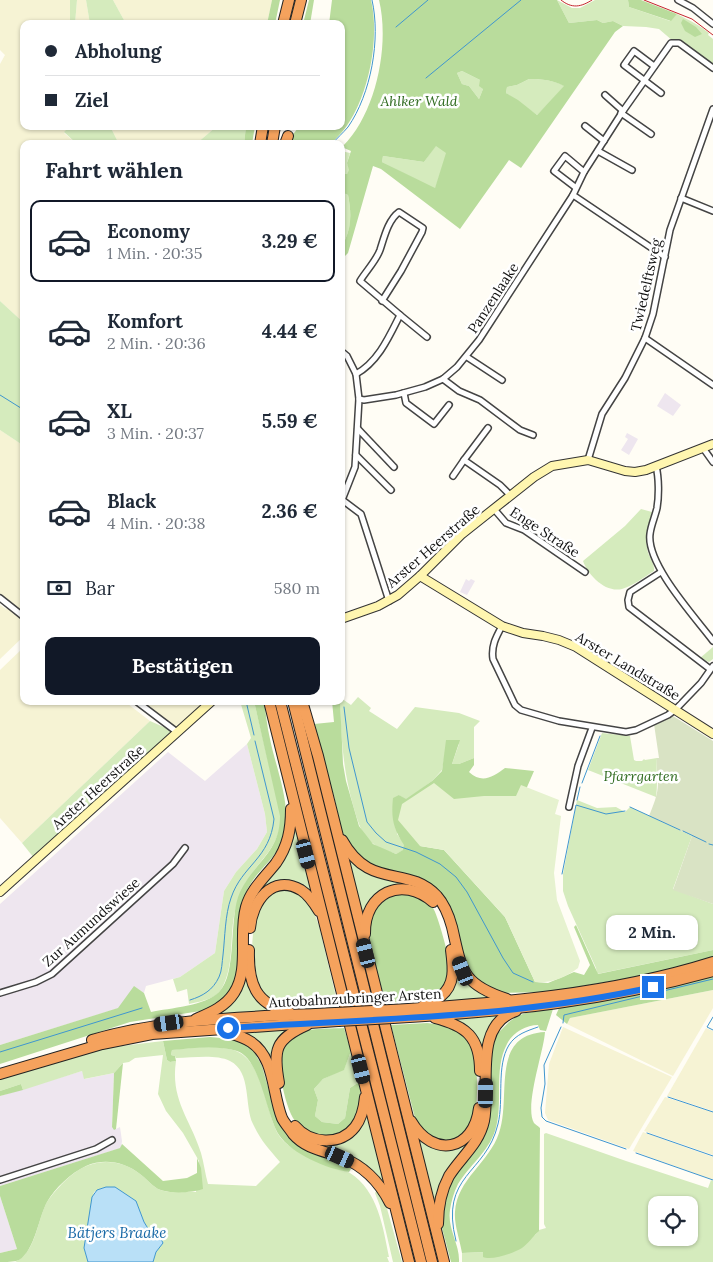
<!DOCTYPE html>
<html lang="de">
<head>
<meta charset="utf-8">
<style>
  :root { --surface:#fff; --page:#f6f6f7; --text:#1f2937; --muted:#747a83; --line:#e0e1e3; --accent:#111827 }
  body { margin:0; font-family:Lora,serif; background:var(--page); color:var(--text); height:100vh; display:flex; flex-direction:column; font-size:19px; white-space:nowrap }
  * { box-sizing:border-box; margin:0 }
  p { font-size:16px; color:var(--muted) }
  .icon { flex:none; width:28px; height:28px; fill:none; stroke:currentColor; stroke-width:2; stroke-linecap:round; stroke-linejoin:round }
  .map { position:relative; flex:1; overflow:hidden }
  .panel { position:absolute; left:20px; top:140px; width:325px; height:565px; display:flex; flex-direction:column; background:var(--surface); border-radius:10px; box-shadow:0 1px 4px #0004 }
  .panel>* { flex:none }
  .hud { position:absolute; left:20px; top:20px; width:325px; height:110px; border-radius:10px; box-shadow:0 1px 4px #0004; display:grid; align-content:center; height:110px; padding:0 25px; background:var(--surface) }
  .controls { position:absolute; left:648px; top:1196px; display:grid; gap:10px }
  .controls a { display:grid; place-items:center; width:50px; height:50px; border-radius:10px; background:var(--surface); box-shadow:0 1px 4px #0004; font-size:25px }
  .end { position:absolute; width:22px; height:22px; margin:-11px; border:6px solid #1a73e8; background:#fff; box-shadow:0 0 0 2px #fff }
  .from { border-radius:50% }
  .bubble { position:absolute; height:35px; border-radius:10px; background:var(--surface); box-shadow:0 1px 4px #0004; font-size:16px; font-weight:700; line-height:35px; text-align:center }
  .car { position:absolute; width:15px; height:30px; margin:-15px -8px; border-radius:6px; box-shadow:0 0 4px 1px #0007; background:linear-gradient(#222 24%,#8ab4d8 0 40%,#222 0 76%,#8ab4d8 0 86%,#222 0) }
  .hud b { display:flex; align-items:center; gap:18px; height:48px; font-size:19px }
  .hud b+b { border-top:1px solid var(--line) }
  .hud i { width:12px; height:12px; background:var(--text) }
  ul { padding:0; list-style:none }
  li { display:flex; align-items:center; gap:15px; height:82px; margin:0 10px 8px; padding:0 15px; border:2px solid transparent; border-radius:10px }
  li div { flex:1 }
  li b { display:block; font-size:19px }
  li em { font-style:normal; font-weight:700 }
  li.current { border-color:var(--accent) }
  li>.icon { width:45px; height:45px; stroke-width:1.5 }
  h2 { padding:0 25px; font-size:22px; line-height:60px }
  .pay { display:flex; align-items:center; gap:12px; height:55px; padding:0 25px; font-size:19px }
  .pay p { margin-inline-start:auto }
  .action { display:flex; gap:10px; margin-top:auto; padding:10px 25px }
  .action a { flex:1; height:58px; border-radius:10px; background:var(--accent); color:#fff; font-size:20px; font-weight:700; line-height:58px; text-align:center }
  .map>svg:first-child { display:block }
  .industrial { fill:#eee6ef }
  .farmland { fill:#f6f3d4 }
  .green { fill:#d5ebbd; fill-rule:evenodd }
  .forest { fill:#b9dc9c; fill-rule:evenodd }
  .cemetery { fill:#d9e3c4 }
  .pitch { fill:#e6f2cf }
  .water { fill:#b9e0f7; stroke:#3f96cf }
  .lines { fill:none; stroke-linecap:round; stroke-linejoin:round }
  .stream { stroke:#3f96cf; stroke-width:1 }
  .street-casing { stroke:#444; stroke-width:8 }
  .secondary-casing { stroke:#333; stroke-width:10 }
  .highway-casing { stroke:#222; stroke-width:12 }
  .street { stroke:#fff; stroke-width:5 }
  .secondary { stroke:#fff6b0; stroke-width:8 }
  .highway { stroke:#f5a25d; stroke-width:10 }
  .tram { stroke:#c4262e; stroke-width:1 }
  .highway-bridge-casing { stroke:#222; stroke-width:12; stroke-linecap:butt }
  .highway-bridge { stroke:#f5a25d; stroke-width:10 }
  .route { stroke:#1a73e8; stroke-width:6 }
  .labels { text-anchor:middle; dominant-baseline:central; stroke-width:5; stroke-linejoin:round; paint-order:stroke }
  .park-label { font-size:14px; font-style:italic; fill:#2f6b1f; stroke:#fff }
  .street-label { font-size:14px; fill:#111; stroke:#fff }
  .water-label { font-size:15px; font-style:italic; fill:#1768a6; stroke:#fff }
</style>
</head>
<body>
<div class="map">
<svg width="713" height="1262" viewBox="0 0 713 1262">
  <rect width="100%" height="100%" fill="#fffdf5"/>
  <g class="industrial">
    <polygon points="665,393 681,405 673,416 657,406"/>
    <polygon points="627,433 638,439 629,455 621,450 628,439 625,437"/>
    <polygon points="438,539 444,544 433,556 429,551 432,549 431,541"/>
    <polygon points="466,579 469,581 471,579 475,581 467,595 460,592"/>
    <polygon points="247,744 265,814 267,832 257,849 236,872 224,891 215,953 180,977 146,986 144,993 134,987 119,1008 0,1045 0,904 168,752 205,781"/>
    <polygon points="82,1071 85,1079 114,1073 112,1126 116,1129 120,1127 122,1141 121,1148 0,1186 0,1096"/>
    <polygon points="0,1196 17,1249 0,1253"/>
  </g>
  <g class="farmland">
    <polygon points="0,0 70,0 70,24 24,24 24,126 70,126 64,133 77,144 24,144 24,323 0,301 0,64 5,55 0,50"/>
    <polygon points="77,0 86,0 90,24 75,24"/>
    <polygon points="113,0 272,0 267,24 124,24 125,22"/>
    <polygon points="110,126 217,126 196,144 119,144"/>
    <polygon points="0,430 24,446 24,612 0,594"/>
    <polygon points="0,605 6,609 8,607 24,622 24,636 0,659"/>
    <polygon points="24,647 24,701 124,701 150,721 22,843 0,818 0,670"/>
    <polygon points="142,701 208,701 177,728"/>
    <polygon points="713,990 713,1008 673,1076 567,1024 570,1018"/>
    <polygon points="563,1027 672,1077 629,1149 548,1120 545,1113 549,1064"/>
    <polygon points="706,1028 713,1031 713,1111 667,1096"/>
    <polygon points="665,1097 713,1112 713,1155 644,1131"/>
    <polygon points="643,1132 713,1157 713,1180 633,1151"/>
  </g>
  <g class="green">
    <polygon points="70,0 77,0 75,24 70,24"/>
    <polygon points="86,0 113,0 125,22 124,24 90,24"/>
    <path d="M557,0L572,8H580L595,0H628L629,7L670,21L677,14C689,20 699,25 709,33L708,35L713,39V66L684,43L673,41L659,29L646,27L623,26L613,21L603,23L597,20L569,23Z"/>
    <polygon points="462,71 480,80 483,89 479,99 469,86 462,84 457,73"/>
    <path d="M529,79C542,79 553,80 565,86L537,115L506,93L507,87L517,85Z"/>
    <polygon points="70,126 110,126 119,144 77,144 64,132"/>
    <polygon points="217,126 246,126 244,144 196,144"/>
    <polygon points="436,145 447,153 435,189 382,162 383,156 424,162"/>
    <polygon points="341,151 350,153 347,163 350,170 347,174 344,174 341,172"/>
    <path d="M341,192L348,195C351,211 352,225 345,240L341,241Z"/>
    <polygon points="0,301 24,323 24,446 0,430"/>
    <path d="M641,509L652,512C649,524 645,536 647,548C648,557 655,563 654,571C644,577 633,586 622,589C605,593 588,575 583,561L625,526Z"/>
    <polygon points="713,647 713,659 709,662 700,658"/>
    <path d="M358,697L371,708L369,711L397,729L415,707L459,713L480,721L474,727V758L459,764H452L459,744L445,754L442,770L432,781L406,800L399,795L397,834L405,845L404,850L396,854C388,851 378,848 371,842C360,833 357,818 353,805C343,770 341,737 340,701H341V698L351,705Z"/>
    <path d="M240,701H254L281,816C280,846 263,856 248,879C243,886 239,896 237,904C228,931 236,962 222,988C215,1000 201,1001 189,1004L187,989L177,992L173,979L180,977L215,953L224,891L236,872L257,849L267,832L265,814L247,744L251,738Z"/>
    <polygon points="150,721 175,732 34,858 22,843"/>
    <path d="M602,733L630,736L634,760L636,761H642L644,759L645,760L657,758C656,772 658,784 656,797L588,770Z"/>
    <polygon points="577,800 597,808 616,807 625,812 630,807 692,836 673,889 713,904 713,950 597,974 596,968 568,906 563,891 563,874"/>
    <polygon points="293,819 302,844 301,852 315,899 284,883 248,909"/>
    <polygon points="343,846 436,899 492,998 435,1003 453,952 444,914 436,902 388,890 363,926"/>
    <path d="M286,889L295,891L305,898L312,907L319,926L338,1005L282,1007C273,1004 260,994 256,984C250,965 250,918 263,901C269,892 276,891 286,889Z"/>
    <polygon points="245,968 275,1011 213,1015"/>
    <polygon points="503,1014 491,1027 482,1121 436,1214 414,1129 482,1109 483,1063 451,1019"/>
    <polygon points="296,1027 271,1066 237,1032"/>
    <path d="M163,1041L167,1060L170,1062L176,1061C170,1100 191,1120 201,1153C204,1163 205,1174 208,1184L256,1186L280,1162C268,1148 261,1141 253,1124C244,1106 252,1072 230,1061C215,1054 193,1058 176,1058L175,1056L171,1055L172,1050C188,1048 226,1044 240,1053C263,1066 266,1111 278,1134C285,1145 296,1151 308,1156C320,1161 340,1167 350,1173C378,1191 383,1227 389,1257H387L389,1262H153L156,1252L163,1243L160,1237L152,1235L144,1222L136,1201L115,1187L102,1188L94,1192L84,1248L88,1262H15C36,1253 37,1220 47,1202C53,1193 64,1181 73,1174C93,1158 120,1158 140,1174C146,1178 151,1185 158,1189C168,1194 184,1191 196,1192L199,1161L183,1133L166,1111L158,1094L163,1055L135,1058L129,1062L123,1063L114,1073L84,1079L82,1071L23,1090L21,1084L0,1091V1078L105,1048Z"/>
    <polygon points="351,1051 359,1082 350,1088 345,1118 338,1124 322,1122 315,1116 318,1100 314,1089 323,1079 344,1069"/>
    <polygon points="366,1105 390,1194 379,1179 323,1150 315,1142"/>
    <path d="M546,1133L626,1161L708,1188L711,1180L713,1181V1262H462V1253L484,1252L535,1235L539,1230L546,1228L544,1224V1134ZM656,1205H689V1238H656Z"/>
    <polygon points="377,1190 386,1205 402,1262 393,1262 380,1206 375,1193"/>
  </g>
  <g class="forest">
    <polygon points="272,0 280,0 275,24 267,24"/>
    <polygon points="309,0 314,0 310,24 303,24"/>
    <path d="M332,0H371C380,38 369,95 346,127C342,133 336,138 331,144H288C290,136 295,133 299,126H341V24H329Z"/>
    <path d="M379,0H557L569,23L597,20L603,23L613,21L623,26L615,32L521,168L509,160L460,229L381,169L373,166L348,253L343,258L341,257V241L345,240C352,225 351,211 348,195L341,192V172L344,174H347L349,170L347,163L351,151L344,148L343,146C376,113 390,45 379,0ZM462,71L480,80L479,86L483,89L479,99L469,86L462,84L457,73ZM529,79C542,79 553,80 564,86L537,115L518,100L506,93L507,87L517,85ZM436,146L446,153L435,188L382,162L383,156L424,162Z"/>
    <polygon points="628,0 641,0 677,14 671,21 629,7"/>
    <polygon points="683,19 696,27 702,34 695,37 685,31 681,23"/>
    <polygon points="246,126 255,126 252,144 244,144"/>
    <path d="M254,701H264C266,714 267,727 270,739C275,764 288,796 286,822C283,858 261,863 247,890C233,919 249,970 228,994C223,1001 215,1006 207,1010L130,1022L0,1064V1045L118,1008L134,986L144,993L151,1012C170,1008 205,1006 219,992C238,973 228,918 240,892C254,862 280,853 280,816Z"/>
    <path d="M304,701L314,724L334,722L332,701H340L343,764L346,781L359,826L373,844L396,854L403,850L404,845C393,828 391,818 393,798L399,795L406,799L432,781L442,771L446,740H460L452,764H459L474,758V765L469,772C482,784 493,777 505,768L534,771L521,801L420,846L444,850L505,917L535,982L548,983L574,972L584,975L590,965L574,927L576,925L598,974L713,950V958L652,974L583,986L549,992L499,993L479,984L465,966L442,897L365,863L347,843L342,831L334,796Z"/>
    <path d="M402,893C413,896 426,898 433,908C438,915 450,960 450,968C450,976 445,987 439,992C425,1004 403,1002 386,1002C376,965 348,907 402,893Z"/>
    <polygon points="713,976 713,990 570,1018 567,1024 556,1015 559,1008 646,992"/>
    <path d="M553,1009L546,1031L540,1030L538,1025C526,1025 512,1033 507,1044C493,1070 504,1103 495,1131C488,1152 469,1166 458,1184C454,1192 451,1202 450,1210C447,1229 460,1244 459,1262H451L442,1228L441,1213L443,1200L452,1178L466,1161L491,1073L492,1048L497,1034L509,1022L517,1016L526,1013Z"/>
    <path d="M427,1023C440,1025 459,1026 467,1037C479,1053 479,1099 474,1118C472,1125 465,1132 461,1138L439,1142L422,1130L415,1118L391,1025Z"/>
    <path d="M344,1028L351,1051L344,1070L323,1079L314,1089L318,1100L315,1116L322,1122L338,1124L345,1118L350,1088L359,1082C364,1110 360,1113 343,1134C336,1135 327,1138 320,1137C316,1137 297,1124 295,1121C284,1106 272,1051 288,1038C302,1027 327,1029 344,1028Z"/>
    <path d="M545,1032C544,1051 524,1106 534,1123C535,1124 538,1126 540,1128L539,1231C533,1236 528,1244 522,1248C514,1253 491,1261 483,1257V1252L462,1253C460,1240 454,1225 455,1212C457,1179 489,1163 499,1133C512,1096 489,1035 545,1032Z"/>
    <path d="M210,1037L232,1039L246,1044L253,1050L262,1066L274,1108L281,1126L348,1165L351,1169L349,1172C327,1169 292,1154 279,1135C266,1115 261,1059 237,1051C217,1045 193,1048 172,1050L171,1055L175,1056L176,1061L170,1062L167,1060L163,1041Z"/>
    <polygon points="123,1063 116,1129 114,1130 112,1127 114,1073"/>
    <polygon points="21,1084 23,1090 0,1096 0,1091"/>
    <path d="M122,1144L163,1181L187,1178L197,1173V1158L201,1168L203,1189C191,1193 169,1194 158,1189C151,1185 146,1178 140,1174C125,1162 104,1158 86,1166C71,1173 55,1188 47,1202C38,1219 35,1250 19,1260C14,1262 6,1262 0,1262V1253L17,1249L0,1196V1186L120,1148Z"/>
  </g>
  <path class="cemetery" d="M673,716L713,741V904L673,890L692,836L649,816C653,806 658,795 658,783C658,775 656,767 657,758H659L654,724Z"/>
  <path class="pitch" d="M434,783L454,799L484,796H516L521,785L559,800L555,814L561,816L554,873L557,900L580,961L578,968C565,978 552,983 535,982L505,917L444,850L420,846L398,820L402,804Z"/>
  <polygon class="water" points="106,1187 115,1187 136,1201 144,1222 152,1235 160,1237 163,1243 156,1252 153,1262 88,1262 84,1248 92,1197 97,1190"/>
  <g class="lines">
    <g class="stream">
      <polyline points="396,27 428,0"/>
      <polyline points="426,78 521,0"/>
      <path d="M332,144C337,138 343,133 348,127C371,94 381,39 372,0"/>
      <polyline points="0,395 24,410"/>
      <polyline points="246,701 254,735"/>
      <polyline points="344,707 349,748 367,822 376,833 386,842 416,852 440,864 456,877 467,892 503,958 513,973 533,982"/>
      <polyline points="582,783 600,736"/>
      <polyline points="577,800 580,787"/>
      <polyline points="630,807 680,830"/>
      <polyline points="683,831 706,842"/>
      <polyline points="709,844 713,845"/>
      <polyline points="562,874 576,805 606,814 625,811"/>
      <path d="M190,1000C203,996 213,990 219,977C222,971 222,962 223,955C225,937 225,915 231,898C242,865 270,859 274,819L255,741"/>
      <polyline points="713,1017 707,1027 713,1030"/>
      <polyline points="563,1023 564,1015 713,979"/>
      <polyline points="561,1027 544,1065 545,1084 541,1108 542,1117 546,1121 626,1149"/>
      <polyline points="0,1052 142,1008"/>
      <polyline points="668,1097 713,1112"/>
      <polyline points="647,1133 713,1156"/>
      <polyline points="636,1153 713,1180"/>
      <path d="M456,1241C439,1174 486,1175 498,1124C504,1100 496,1066 509,1045C516,1034 527,1031 538,1027"/>
    </g>
    <g class="street-casing">
      <g id="street">
        <polyline points="678,0 693,8 713,24"/>
        <polyline points="654,66 634,51 624,65 661,93"/>
        <polyline points="605,95 623,111"/>
        <polyline points="621,113 651,134"/>
        <polyline points="585,126 604,141"/>
        <polyline points="598,151 632,170"/>
        <polyline points="575,187 554,171 565,156 584,172"/>
        <polyline points="573,195 665,257"/>
        <polyline points="681,198 713,211"/>
        <polyline points="400,315 427,337"/>
        <polyline points="645,338 713,385"/>
        <polyline points="341,351 347,356 356,374 359,399 355,467 342,500"/>
        <polyline points="467,357 502,380"/>
        <path d="M356,374C378,362 389,337 400,315L360,281C366,271 376,261 380,250C384,238 388,220 399,212L423,228L422,232L401,271L382,301"/>
        <polyline points="443,379 459,391 480,400 520,430 533,435"/>
        <polyline points="404,393 406,403 434,424 449,405"/>
        <polyline points="359,399 364,400 396,395 425,387 443,379 457,367 479,340 573,195 584,172 623,111 671,43 679,43 713,68"/>
        <polyline points="488,428 464,460 500,485 511,496"/>
        <polyline points="358,429 394,467"/>
        <polyline points="703,448 713,462"/>
        <polyline points="356,455 391,490"/>
        <polyline points="588,460 602,414 625,378 645,338 653,314 670,230 713,109"/>
        <path d="M656,466C659,478 659,496 657,508C655,517 651,525 650,534C646,564 695,617 713,641"/>
        <polyline points="453,476 464,460"/>
        <polyline points="341,499 361,514 389,601"/>
        <polyline points="494,509 506,523 524,530 585,572"/>
        <polyline points="661,572 630,592 628,600 629,607 710,669"/>
        <polyline points="0,598 24,617"/>
        <path d="M502,626C496,637 491,646 493,659L515,705L521,710L559,721L626,732L636,730L668,715L676,709L701,683L713,666"/>
        <polyline points="136,701 177,732"/>
        <polyline points="569,807 578,766 592,728"/>
        <polyline points="0,993 36,982 52,974 173,864 185,848"/>
        <polyline points="0,1180 96,1149 112,1140"/>
      </g>
    </g>
    <g class="secondary-casing">
      <g id="secondary">
        <polyline points="420,576 502,626 523,633 543,636 559,640 576,647 713,734"/>
        <polyline points="341,619 378,606 398,595 420,576 462,534 534,477 552,466 588,460 625,471 635,472 646,470 713,444"/>
        <polyline points="0,892 212,701"/>
      </g>
    </g>
    <g class="highway-casing">
      <g id="highway">
        <polyline points="283,24 289,0"/>
        <polyline points="295,24 301,0"/>
        <polyline points="260,144 263,126"/>
        <polyline points="272,144 275,126"/>
        <polyline points="285,144 288,136"/>
        <polyline points="269,701 409,1262"/>
        <polyline points="280,701 421,1262"/>
        <polyline points="293,701 432,1262"/>
        <polyline points="302,701 318,756 444,1262"/>
        <path d="M342,840C370,891 407,864 437,896C445,905 449,916 452,927C462,970 461,984 507,999"/>
        <path d="M250,928C252,902 272,873 301,890C309,895 314,903 319,911"/>
        <path d="M365,934C364,893 402,875 433,902"/>
        <path d="M249,950C248,983 255,1004 289,1012"/>
        <path d="M423,1006C429,1002 436,1000 441,996C456,984 453,966 451,950"/>
        <path d="M391,1010C500,1003 608,995 713,962"/>
        <path d="M393,1018C504,1012 605,1001 713,971"/>
        <path d="M435,1018C466,1026 480,1037 480,1071"/>
        <path d="M196,1019C210,1013 225,1007 234,993C250,968 238,935 246,907C251,889 265,877 276,863C288,846 291,829 291,809"/>
        <path d="M222,1031C232,1034 242,1036 251,1042C275,1058 272,1093 282,1118C285,1124 290,1129 293,1134C306,1149 324,1151 341,1157C364,1166 379,1181 390,1203"/>
        <path d="M92,1040C171,1017 254,1017 336,1013"/>
        <polyline points="0,1074 102,1044 152,1034 338,1021"/>
        <path d="M279,1083C273,1050 275,1039 307,1025"/>
        <path d="M411,1121C433,1159 474,1151 479,1108"/>
        <path d="M295,1126C310,1144 340,1146 355,1127C362,1118 364,1108 365,1097"/>
        <path d="M438,1224C438,1207 441,1191 449,1176C461,1157 479,1144 484,1121C491,1088 472,1025 516,1011"/>
      </g>
    </g>
    <use href="#street" class="street"/>
    <use href="#secondary" class="secondary"/>
    <use href="#highway" class="highway"/>
    <g class="tram">
      <path d="M561,0C572,9 581,7 592,0"/>
      <polyline points="644,0 692,19 713,35"/>
    </g>
    <g class="highway-bridge-casing">
      <g id="highway-bridge">
        <polyline points="336,1013 391,1010"/>
        <polyline points="338,1021 393,1018"/>
      </g>
    </g>
    <use href="#highway-bridge" class="highway-bridge"/>
  </g>
  <g class="lines">
    <path class="route" d="M228,1028C369,1019 515,1018 653,987"/>
  </g>
  <g class="labels">
    <g class="park-label">
      <text x="419" y="101">Ahlker Wald</text>
      <text x="641" y="776">Pfarrgarten</text>
    </g>
    <g class="street-label">
      <text transform="translate(646 285) rotate(-77)">Twiedelftsweg</text>
      <text transform="translate(493 298) rotate(-57)">Panzenlaake</text>
      <text transform="translate(545 532) rotate(33)">Enge Straße</text>
      <text transform="translate(433 546) rotate(-41)">Arster Heerstraße</text>
      <text transform="translate(628 666) rotate(31)">Arster Landstraße</text>
      <text transform="translate(98 787) rotate(-42)">Arster Heerstraße</text>
      <text transform="translate(91 922) rotate(-42)">Zur Aumundswiese</text>
      <text transform="translate(355 998) rotate(-3)">Autobahnzubringer Arsten</text>
    </g>
    <g class="water-label">
      <text x="117" y="1232">Bätjers Braake</text>
    </g>
  </g>
</svg>
<div class="controls">
<a><svg class="icon" aria-label="locate" viewBox="0 0 24 24"><circle cx="12" cy="12" r="6"/><path d="M12 2v4M12 18v4M2 12h4M18 12h4"/></svg></a>
</div>
<i class="end from" style="left:228px;top:1028px"></i>
<i class="end" style="left:653px;top:987px"></i>
<div class="bubble" style="left:606px;top:915px;width:92px">2 Min.</div>
<i class="car" style="left:306px;top:854px;rotate:165deg"></i>
<i class="car" style="left:366px;top:953px;rotate:346deg"></i>
<i class="car" style="left:463px;top:971px;rotate:339deg"></i>
<i class="car" style="left:169px;top:1023px;rotate:262deg"></i>
<i class="car" style="left:361px;top:1069px;rotate:166deg"></i>
<i class="car" style="left:486px;top:1093px;rotate:1deg"></i>
<i class="car" style="left:340px;top:1157px;rotate:114deg"></i>
<div class="hud">
<b><i class="from"></i>Abholung</b>
<b><i></i>Ziel</b>
</div>
<section class="panel">
<h2>Fahrt wählen</h2>
<ul>
<li class="current"><svg class="icon" aria-label="car" viewBox="0 0 24 24"><path d="M5 17H2v-5l4-1 3-4h7l3 4 3 1v5h-3M9 17h6M6 11h13"/><circle cx="7" cy="17" r="2"/><circle cx="17" cy="17" r="2"/></svg><div><b>Economy</b><p>1 Min. · 20:35</p></div><em>3.29 €</em></li>
<li><svg class="icon" aria-label="car" viewBox="0 0 24 24"><path d="M5 17H2v-5l4-1 3-4h7l3 4 3 1v5h-3M9 17h6M6 11h13"/><circle cx="7" cy="17" r="2"/><circle cx="17" cy="17" r="2"/></svg><div><b>Komfort</b><p>2 Min. · 20:36</p></div><em>4.44 €</em></li>
<li><svg class="icon" aria-label="car" viewBox="0 0 24 24"><path d="M5 17H2v-5l4-1 3-4h7l3 4 3 1v5h-3M9 17h6M6 11h13"/><circle cx="7" cy="17" r="2"/><circle cx="17" cy="17" r="2"/></svg><div><b>XL</b><p>3 Min. · 20:37</p></div><em>5.59 €</em></li>
<li><svg class="icon" aria-label="car" viewBox="0 0 24 24"><path d="M5 17H2v-5l4-1 3-4h7l3 4 3 1v5h-3M9 17h6M6 11h13"/><circle cx="7" cy="17" r="2"/><circle cx="17" cy="17" r="2"/></svg><div><b>Black</b><p>4 Min. · 20:38</p></div><em>2.36 €</em></li>
</ul>
<div class="pay"><svg class="icon" aria-label="cash" viewBox="0 0 24 24"><path d="M3 7h18v10H3z"/><circle cx="12" cy="12" r="2"/></svg>Bar<p>580 m</p></div>
<div class="action"><a>Bestätigen</a></div>
</section>
</div>
</body>
</html>
